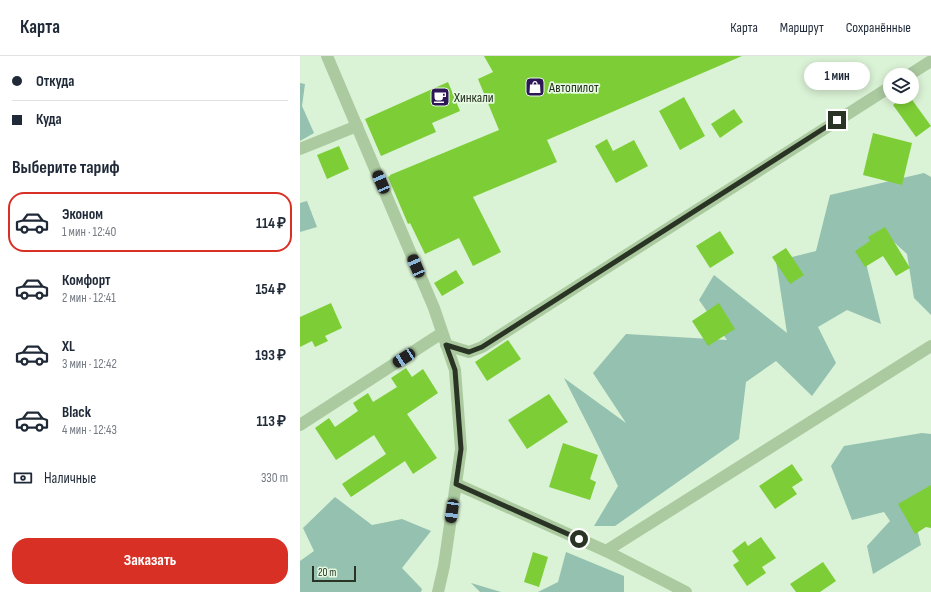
<!DOCTYPE html>
<html lang="ru">
<head>
<meta charset="utf-8">
<style>
  :root { --surface:#fff; --page:#f6f6f7; --text:#1f2937; --muted:#747a83; --line:#e0e1e3; --accent:#d93025 }
  body { margin:0; font-family:"Sofia Sans Condensed",sans-serif; background:var(--page); color:var(--text); height:100vh; display:flex; flex-direction:column; font-size:15px; white-space:nowrap }
  * { box-sizing:border-box; margin:0 }
  p { font-size:13px; color:var(--muted) }
  .icon { flex:none; width:22px; height:22px; fill:none; stroke:currentColor; stroke-width:2; stroke-linecap:round; stroke-linejoin:round }
  .map { position:relative; flex:1; overflow:hidden }
  .panel { display:flex; flex-direction:column; background:var(--surface); width:300px }
  .panel>* { flex:none }
  .guide { display:grid; align-content:center; height:88px; padding:0 12px; background:var(--surface) }
  .buttons { position:absolute; left:583px; top:12px; display:grid; gap:8px }
  .buttons a { display:grid; place-items:center; width:36px; height:36px; border-radius:50%; background:var(--surface); box-shadow:0 2px 10px #0003; font-size:20px }
  .scale { position:absolute; left:12px; bottom:10px; width:44px; box-sizing:border-box; padding-left:4px; border:2px solid #2a3424; border-top:0; font-size:11px; line-height:14px; white-space:nowrap; color:#2a3424; -webkit-text-stroke:3px #e5fae1; paint-order:stroke }
  .end { position:absolute; width:18px; height:18px; margin:-9px; border:5px solid #2a3424; background:#fff; box-shadow:0 0 0 2px #fff }
  .from { border-radius:50% }
  .bubble { position:absolute; height:28px; border-radius:14px; background:var(--surface); box-shadow:0 2px 10px #0003; font-size:13px; font-weight:700; line-height:28px; text-align:center }
  .car { position:absolute; width:12px; height:24px; margin:-12px -6px; border-radius:5px; box-shadow:0 0 3px 1px #0007; background:linear-gradient(#222 24%,#8ab4d8 0 40%,#222 0 76%,#8ab4d8 0 86%,#222 0) }
  .guide b { display:flex; align-items:center; gap:14px; height:38px; font-size:15px }
  .guide b+b { border-top:1px solid var(--line) }
  .guide i { width:10px; height:10px; background:var(--text) }
  ul { padding:0; list-style:none }
  li { display:flex; align-items:center; gap:12px; height:60px; margin:0 8px 6px; padding:0 4px; border:2px solid transparent; border-radius:16px }
  li div { flex:1 }
  li b { display:block; font-size:15px }
  li em { font-style:normal; font-weight:700 }
  li.selected { border-color:var(--accent) }
  li>.icon { width:36px; height:36px; stroke-width:1.5 }
  h2 { padding:0 12px; font-size:18px; line-height:48px }
  .pay { display:flex; align-items:center; gap:10px; height:44px; padding:0 12px; font-size:15px }
  .pay p { margin-inline-start:auto }
  .primary-button { display:flex; gap:8px; margin-top:auto; padding:8px 12px }
  .primary-button a { flex:1; height:46px; border-radius:16px; background:var(--accent); color:#fff; font-size:16px; font-weight:700; line-height:46px; text-align:center }
  header { display:flex; align-items:center; gap:24px; box-sizing:border-box; height:56px; padding:0 20px; background:var(--surface); border-bottom:1px solid var(--line) }
  header strong { font-size:19px }
  nav { display:flex; gap:22px; margin-inline-start:auto; font-size:14px }
  main { display:flex; flex:1; min-height:0 }
  .map>svg:first-child { display:block }
  .green { fill:#94c1b0 }
  .building { fill:#7dce36 }
  .lines { fill:none; stroke-linecap:round; stroke-linejoin:round }
  .minor { stroke:#abcaa0; stroke-width:12 }
  .route { stroke:#2a3424; stroke-width:5 }
  .labels { text-anchor:middle; dominant-baseline:central; stroke-width:3.5; stroke-linejoin:round; paint-order:stroke }
  .poi-label { font-size:14px; fill:#2a3424; stroke:#e5fae1; text-anchor:start }
</style>
</head>
<body>
<header>
<strong>Карта</strong>
<nav><a>Карта</a><a>Маршрут</a><a>Сохранённые</a></nav>
</header>
<main>
<section class="panel">
<div class="guide">
<b><i class="from"></i>Откуда</b>
<b><i></i>Куда</b>
</div>
<h2>Выберите тариф</h2>
<ul>
<li class="selected"><svg class="icon" aria-label="car" viewBox="0 0 24 24"><path d="M5 17H2v-5l4-1 3-4h7l3 4 3 1v5h-3M9 17h6M6 11h13"/><circle cx="7" cy="17" r="2"/><circle cx="17" cy="17" r="2"/></svg><div><b>Эконом</b><p>1 мин · 12:40</p></div><em>114 ₽</em></li>
<li><svg class="icon" aria-label="car" viewBox="0 0 24 24"><path d="M5 17H2v-5l4-1 3-4h7l3 4 3 1v5h-3M9 17h6M6 11h13"/><circle cx="7" cy="17" r="2"/><circle cx="17" cy="17" r="2"/></svg><div><b>Комфорт</b><p>2 мин · 12:41</p></div><em>154 ₽</em></li>
<li><svg class="icon" aria-label="car" viewBox="0 0 24 24"><path d="M5 17H2v-5l4-1 3-4h7l3 4 3 1v5h-3M9 17h6M6 11h13"/><circle cx="7" cy="17" r="2"/><circle cx="17" cy="17" r="2"/></svg><div><b>XL</b><p>3 мин · 12:42</p></div><em>193 ₽</em></li>
<li><svg class="icon" aria-label="car" viewBox="0 0 24 24"><path d="M5 17H2v-5l4-1 3-4h7l3 4 3 1v5h-3M9 17h6M6 11h13"/><circle cx="7" cy="17" r="2"/><circle cx="17" cy="17" r="2"/></svg><div><b>Black</b><p>4 мин · 12:43</p></div><em>113 ₽</em></li>
</ul>
<div class="pay"><svg class="icon" aria-label="cash" viewBox="0 0 24 24"><path d="M3 7h18v10H3z"/><circle cx="12" cy="12" r="2"/></svg>Наличные<p>330 m</p></div>
<div class="primary-button"><a>Заказать</a></div>
</section>
<div class="map">
<svg width="631" height="536" viewBox="0 0 631 536">
  <rect width="100%" height="100%" fill="#daf2d5"/>
  <g class="green">
    <polygon points="0,27 5,28 2,50 14,77 0,85"/>
    <polygon points="624,117 631,121 631,259 614,242 607,198 583,176 565,203 581,268 547,254 518,271 536,307 512,340 476,305 446,326 439,383 315,470 294,470 318,430 292,377 264,322 326,367 293,317 326,278 427,284 399,244 414,219 487,277 476,205 516,195 530,139"/>
    <polygon points="7,145 17,171 0,176 0,147"/>
    <polygon points="622,377 631,378 631,444 613,456 621,489 573,518 567,490 590,465 584,456 552,464 531,410 544,390"/>
    <polygon points="35,441 72,469 102,463 131,475 102,512 122,533 121,536 0,536 0,505 14,495 3,472"/>
    <polygon points="266,496 324,520 324,536 238,536 258,526"/>
    <polygon points="171,527 201,536 180,536"/>
  </g>
  <g class="building">
    <polygon points="184,0 442,0 247,84 257,106 173,141 201,196 173,210 159,182 125,198 110,167 108,168 88,121 90,120 90,119 199,74 178,23 193,16"/>
    <polygon points="148,26 160,55 132,67 136,76 81,100 65,63"/>
    <polygon points="384,41 405,80 380,94 359,55"/>
    <polygon points="603,41 610,41 631,70 616,81 593,49"/>
    <polygon points="434,53 443,66 420,82 411,68"/>
    <polygon points="573,77 612,87 602,129 563,119"/>
    <polygon points="307,83 313,95 334,84 348,110 316,127 295,90"/>
    <polygon points="39,90 49,113 27,123 17,99"/>
    <polygon points="585,171 610,212 596,220 583,200 565,211 555,195 570,185 568,181"/>
    <polygon points="420,175 434,197 410,212 396,190"/>
    <polygon points="486,192 504,219 490,228 472,201"/>
    <polygon points="156,214 164,227 142,240 134,227"/>
    <polygon points="31,247 42,272 25,280 28,285 15,291 12,285 0,291 0,261"/>
    <polygon points="419,247 435,273 408,290 392,265"/>
    <polygon points="208,284 221,303 187,325 175,306"/>
    <polygon points="106,312 112,321 123,313 138,337 107,358 137,402 113,418 105,405 51,441 42,428 86,398 74,379 36,404 15,372 29,362 35,371 58,355 53,347 68,337 73,346 97,331 91,322"/>
    <polygon points="249,338 268,366 227,393 208,364"/>
    <polygon points="263,387 298,399 290,423 296,426 290,444 249,431"/>
    <polygon points="492,408 503,424 492,431 497,438 475,453 459,430"/>
    <polygon points="631,429 631,472 626,471 615,478 598,448"/>
    <polygon points="461,481 476,502 462,511 466,517 447,530 433,509 439,505 432,495 445,485 448,490"/>
    <polygon points="233,496 248,501 239,531 224,526"/>
    <polygon points="523,506 536,525 520,536 496,536 490,528"/>
  </g>
  <g class="lines">
    <g class="minor">
      <polyline points="27,0 134,252 155,314 161,393 144,510 138,536"/>
      <polyline points="609,19 631,5"/>
      <polyline points="0,93 57,70"/>
      <polyline points="146,289 169,296 182,291 590,31"/>
      <polyline points="0,369 142,277"/>
      <polyline points="156,428 306,495 631,290"/>
      <polyline points="306,495 386,536"/>
    </g>
  </g>
  <g class="lines">
    <polyline class="route" points="279,483 156,428 161,393 155,314 146,289 169,296 182,291 537,64"/>
  </g>
  <defs>
    <g id="shop-square" transform="scale(1)"><rect x="-9" y="-9" width="18" height="18" rx="4" fill="#2e1757" stroke="#e5fae1"/><path d="M-5-2.5h2.3a2.7 3.5 0 0 1 5.4 0H5L5.5 6h-11ZM-1.5-2.5h3a1.5 2.3 0 0 0-3 0Z" fill="#fff"/></g>
    <g id="cafe-square" transform="scale(1)"><rect x="-9" y="-9" width="18" height="18" rx="4" fill="#2e1757" stroke="#e5fae1"/><path d="M-5.5-4.5H6V0H3Q3 3.5 0 3.5H-2.5Q-5.5 3.5-5.5 0ZM3-3.2v2h1.7v-2ZM-6 4.5H4V6H-6Z" fill="#fff"/></g>
  </defs>
  <g fill-rule="evenodd">
    <use href="#shop-square" x="235" y="31"/>
    <use href="#cafe-square" x="140" y="41"/>
  </g>
  <g class="labels">
    <g class="poi-label">
      <text x="249" y="31">Автопилот</text>
      <text x="154" y="41">Хинкали</text>
    </g>
  </g>
</svg>
<div class="buttons">
<a><svg class="icon" aria-label="layers" viewBox="0 0 24 24"><path d="M12 4l9 5-9 5-9-5zM3 14l9 5 9-5"/></svg></a>
</div>
<div class="scale">20 m</div>
<i class="end from" style="left:279px;top:483px"></i>
<i class="end" style="left:537px;top:64px"></i>
<div class="bubble" style="left:504px;top:6px;width:66px">1 мин</div>
<i class="car" style="left:81px;top:126px;rotate:337deg"></i>
<i class="car" style="left:116px;top:210px;rotate:337deg"></i>
<i class="car" style="left:104px;top:302px;rotate:237deg"></i>
<i class="car" style="left:152px;top:455px;rotate:188deg"></i>
</div>
</main>
</body>
</html>
